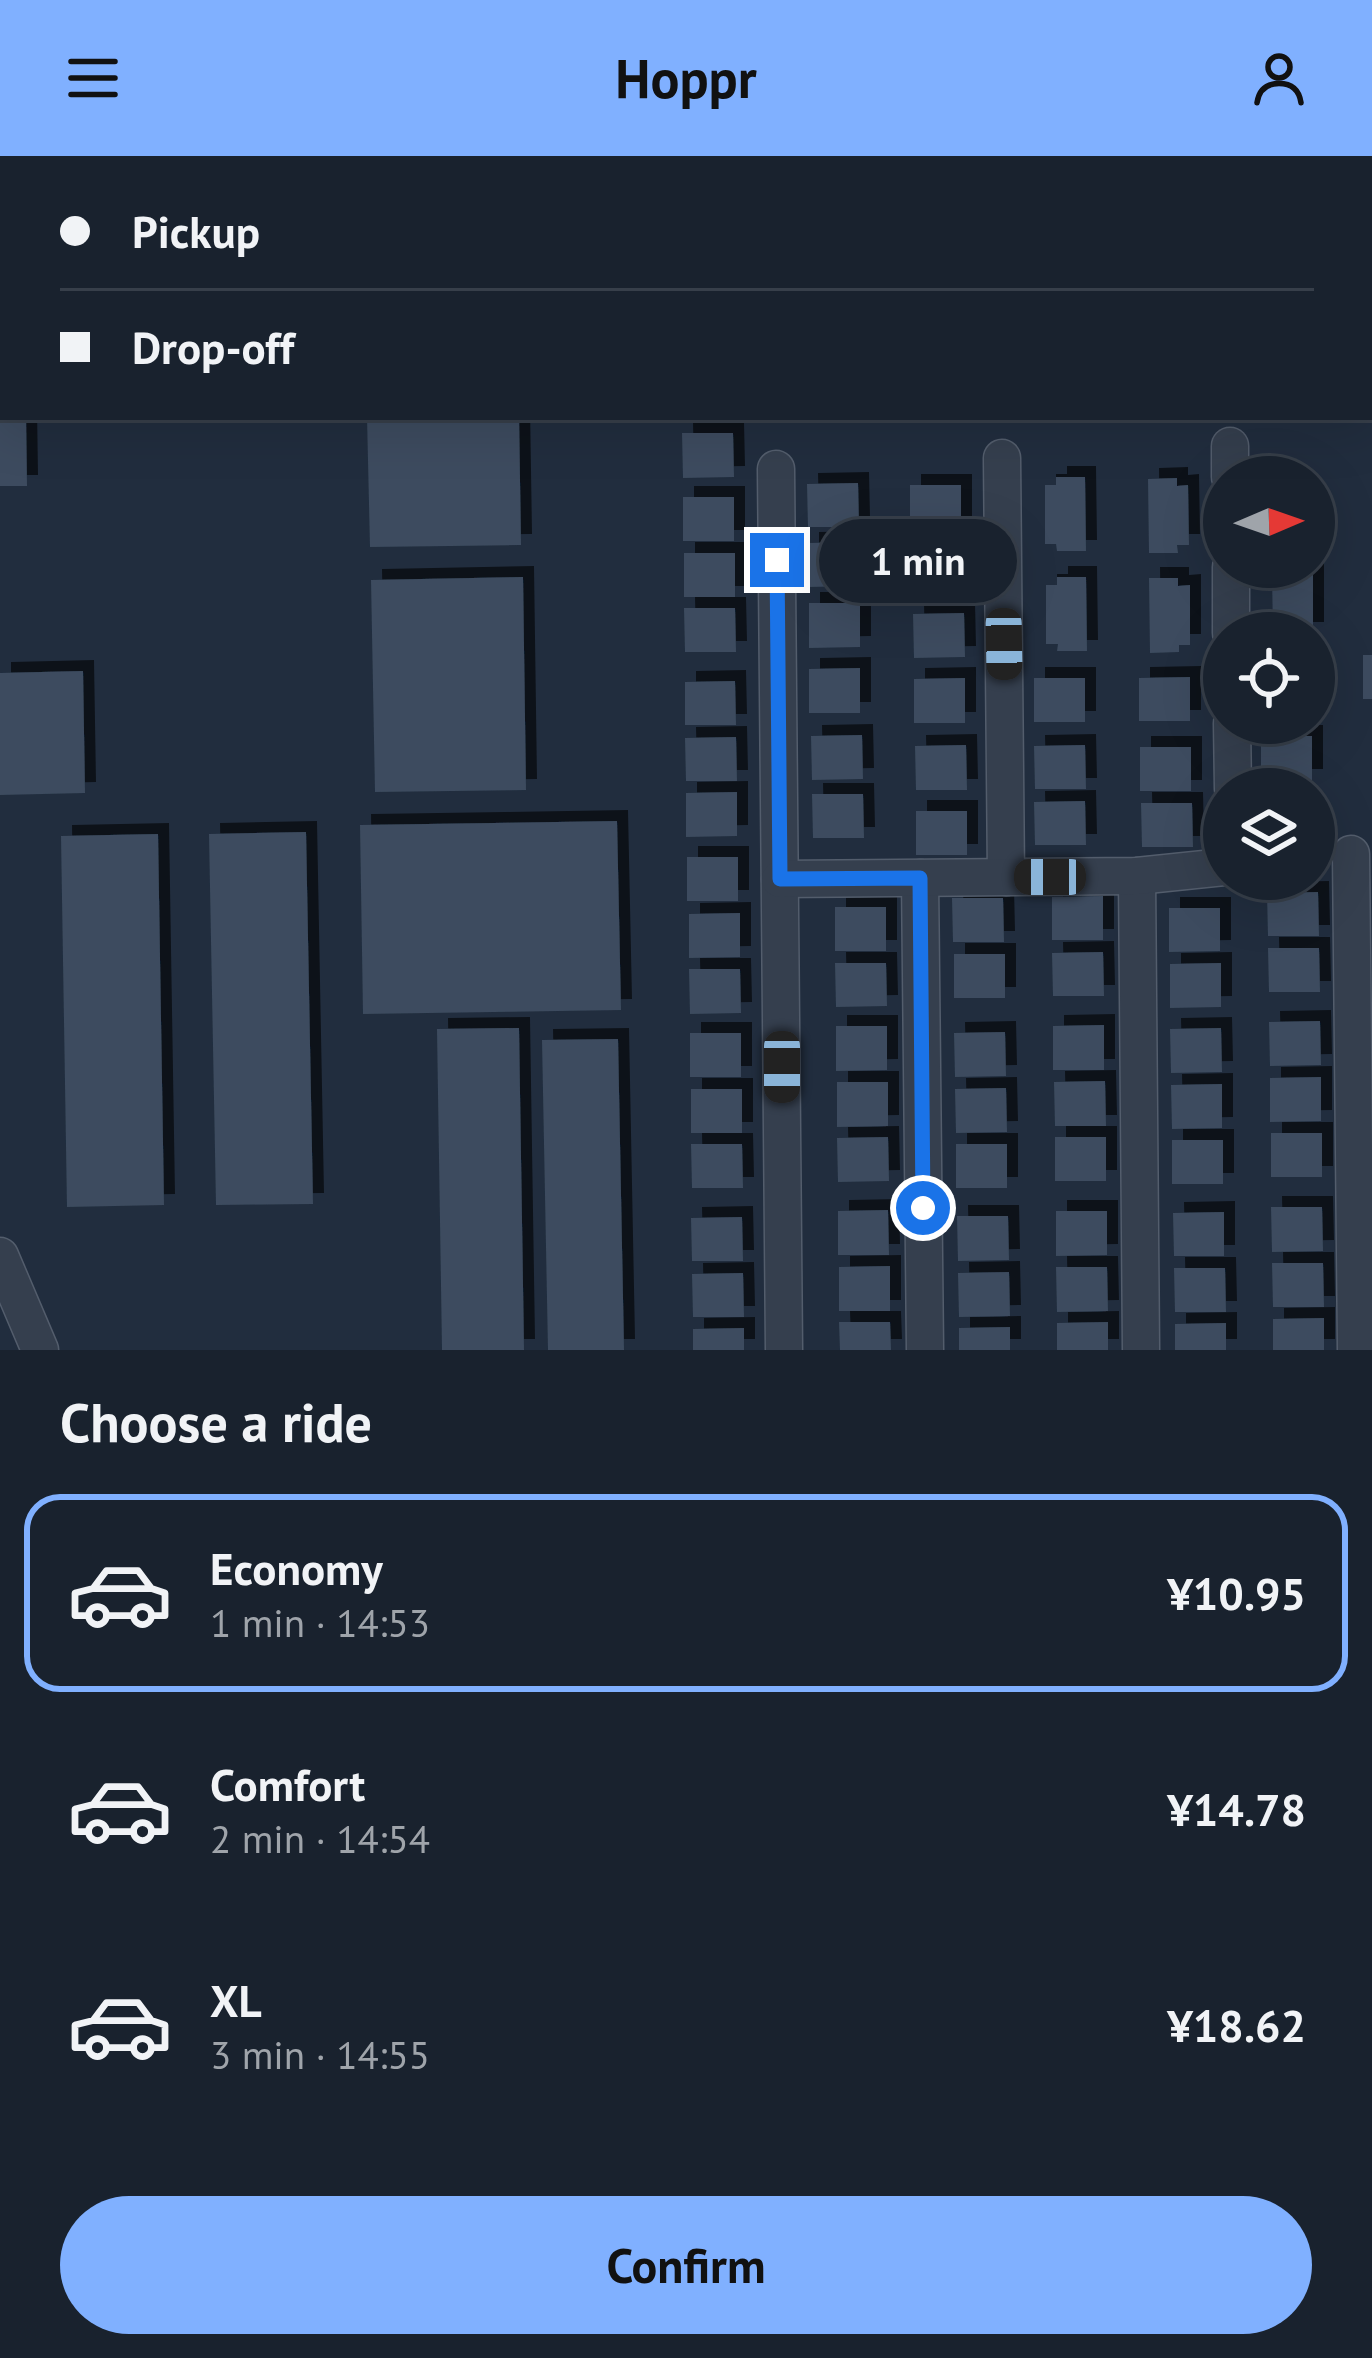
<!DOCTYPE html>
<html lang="en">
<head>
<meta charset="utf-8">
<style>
  :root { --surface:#19222e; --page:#262f3a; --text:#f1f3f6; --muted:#9fa4aa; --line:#373f4a; --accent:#80b0ff }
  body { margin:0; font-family:"PT Sans",sans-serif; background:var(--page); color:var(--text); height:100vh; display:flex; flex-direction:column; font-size:45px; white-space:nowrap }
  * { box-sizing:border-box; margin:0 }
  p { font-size:39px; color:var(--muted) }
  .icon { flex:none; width:66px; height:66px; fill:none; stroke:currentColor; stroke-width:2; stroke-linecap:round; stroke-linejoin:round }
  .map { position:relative; height:1194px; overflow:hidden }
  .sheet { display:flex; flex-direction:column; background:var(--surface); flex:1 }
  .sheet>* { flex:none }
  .banner { position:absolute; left:0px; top:0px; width:1374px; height:264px; box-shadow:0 12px 48px #0002,0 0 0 3px var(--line); display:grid; align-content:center; height:264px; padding:0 60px; background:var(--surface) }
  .needle { width:78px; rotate:88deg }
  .buttons { position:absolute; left:1203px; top:300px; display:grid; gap:24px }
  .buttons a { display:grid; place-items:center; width:132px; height:132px; border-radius:50%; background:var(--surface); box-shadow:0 12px 48px #0002,0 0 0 3px var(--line); font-size:60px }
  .end { position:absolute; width:54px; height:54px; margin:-27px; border:15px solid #1a73e8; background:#fff; box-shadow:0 0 0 6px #fff }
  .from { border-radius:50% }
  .bubble { position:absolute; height:84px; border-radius:42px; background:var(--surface); box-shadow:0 12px 48px #0002,0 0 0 3px var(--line); font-size:39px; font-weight:600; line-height:84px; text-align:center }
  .car { position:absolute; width:36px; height:72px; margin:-36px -18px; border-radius:15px; box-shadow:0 0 9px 3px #0007; background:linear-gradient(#222 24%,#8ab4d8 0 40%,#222 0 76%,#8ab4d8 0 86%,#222 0) }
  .banner b { display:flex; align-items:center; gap:42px; height:114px; font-size:45px }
  .banner b+b { border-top:3px solid var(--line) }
  .banner i { width:30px; height:30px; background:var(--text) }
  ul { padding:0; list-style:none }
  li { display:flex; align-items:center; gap:36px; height:198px; margin:0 24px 18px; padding:0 36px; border:6px solid transparent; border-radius:36px }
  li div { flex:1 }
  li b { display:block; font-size:45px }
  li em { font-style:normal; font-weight:600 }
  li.active { border-color:var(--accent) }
  li>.icon { width:108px; height:108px; stroke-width:1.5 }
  h2 { padding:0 60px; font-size:54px; line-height:144px }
  .cta { display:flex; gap:24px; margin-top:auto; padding:24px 60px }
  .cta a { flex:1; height:138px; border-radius:72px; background:var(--accent); color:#111; font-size:48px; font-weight:600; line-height:138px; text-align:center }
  header { display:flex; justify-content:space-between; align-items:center; height:156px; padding:0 60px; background:var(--accent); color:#111; font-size:54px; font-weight:600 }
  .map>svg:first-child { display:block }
  .water { fill:#314665 }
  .building { fill:#3c4b5e; filter:url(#shadow) }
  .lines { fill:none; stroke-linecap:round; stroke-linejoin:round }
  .minor-casing { stroke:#535d6c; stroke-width:39 }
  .path { stroke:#41595c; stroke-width:4.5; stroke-dasharray:9 9; stroke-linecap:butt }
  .minor { stroke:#353f4e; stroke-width:36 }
  .route { stroke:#1a73e8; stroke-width:15 }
</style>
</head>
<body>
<header><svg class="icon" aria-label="menu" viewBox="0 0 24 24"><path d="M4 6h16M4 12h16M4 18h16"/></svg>Hoppr<svg class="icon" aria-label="person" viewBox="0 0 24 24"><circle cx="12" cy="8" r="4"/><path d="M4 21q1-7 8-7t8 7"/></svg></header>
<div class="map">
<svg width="1372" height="1194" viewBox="0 0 1372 1194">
  <defs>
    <filter id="shadow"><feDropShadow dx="11" dy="-11" stdDeviation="0" flood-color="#0009"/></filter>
  </defs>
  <rect width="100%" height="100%" fill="#212d3e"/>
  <polygon class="water" points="0,0 1245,0 3,3 3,22"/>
  <g class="building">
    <polygon points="0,261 26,261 27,330 0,330"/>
    <polygon points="367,261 519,261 521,389 370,391"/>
    <polygon points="682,277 733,277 734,321 683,322"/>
    <polygon points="1056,321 1085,321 1086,395 1057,395 1056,388 1045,388 1045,329 1056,329"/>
    <polygon points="1177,322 1177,330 1188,329 1189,389 1177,389 1178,397 1149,397 1148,323"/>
    <polygon points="858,327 859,371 808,371 807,328"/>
    <polygon points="910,329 961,329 961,372 910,373"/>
    <rect x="683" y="341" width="51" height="44"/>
    <polygon points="859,386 859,430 808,431 808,387"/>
    <polygon points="963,396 963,441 912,441 912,397"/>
    <rect x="684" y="397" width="51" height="44"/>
    <polygon points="1284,412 1313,412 1313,477 1273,477 1272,419 1284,419"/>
    <polygon points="523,421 526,634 375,636 371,424"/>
    <polygon points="1057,421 1086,421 1087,495 1057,495 1058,488 1046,488 1046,429 1057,429"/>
    <polygon points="1149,422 1178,422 1178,430 1190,429 1190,489 1179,489 1179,496 1150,497"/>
    <polygon points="809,447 860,447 860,491 809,492"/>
    <polygon points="684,452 735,452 736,496 685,496"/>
    <polygon points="964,457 965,501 914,502 913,458"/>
    <rect x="1363" y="499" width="9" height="44"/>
    <polygon points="860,512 860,557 809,557 809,513"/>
    <polygon points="83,515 85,637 0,639 0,517"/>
    <polygon points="1190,521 1190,565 1139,565 1139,522"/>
    <polygon points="965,522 965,567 914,567 914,523"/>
    <rect x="1034" y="522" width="51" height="44"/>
    <polygon points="735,525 736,569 685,569 685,526"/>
    <polygon points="862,579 863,623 812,624 811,580"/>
    <rect x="1261" y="580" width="51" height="44"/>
    <polygon points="736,581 737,625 686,625 685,582"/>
    <polygon points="966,589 967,634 916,634 915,590"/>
    <polygon points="1085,589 1086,633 1035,633 1034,590"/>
    <rect x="1140" y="591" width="51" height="44"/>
    <polygon points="737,636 737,680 686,681 686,637"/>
    <polygon points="812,638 863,638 864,682 813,682"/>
    <polygon points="1085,645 1086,689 1035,689 1034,646"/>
    <polygon points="1141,647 1192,647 1193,691 1142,691"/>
    <rect x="916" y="655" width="51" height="44"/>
    <polygon points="617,665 621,854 363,858 360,669"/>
    <polygon points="306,676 313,1048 216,1049 209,678"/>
    <polygon points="158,678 164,1049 67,1051 61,680"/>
    <rect x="687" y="701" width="51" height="44"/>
    <polygon points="1318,736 1319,780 1268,780 1267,737"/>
    <polygon points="1103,740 1103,784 1052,784 1052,741"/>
    <polygon points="952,742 1003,742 1004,786 953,786"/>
    <rect x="835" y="751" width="51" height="44"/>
    <polygon points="1169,752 1220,752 1220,795 1169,796"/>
    <polygon points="740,757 740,801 689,802 689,758"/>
    <polygon points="1268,792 1319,792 1320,836 1269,836"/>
    <polygon points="1103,796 1104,840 1053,840 1052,797"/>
    <rect x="954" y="798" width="51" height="44"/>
    <polygon points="835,807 886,807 887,850 836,851"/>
    <polygon points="1221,807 1221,851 1170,852 1170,808"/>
    <polygon points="689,813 740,813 741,857 690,858"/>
    <polygon points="1320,865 1321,909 1270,910 1269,866"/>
    <polygon points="1104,869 1104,914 1053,914 1053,870"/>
    <polygon points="836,870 887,870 887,914 836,915"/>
    <polygon points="519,872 524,1194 442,1194 437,873"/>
    <polygon points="1221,872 1222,916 1171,917 1170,873"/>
    <polygon points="1005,876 1006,920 955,921 954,877"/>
    <rect x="690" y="877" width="51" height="44"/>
    <polygon points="618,883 624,1194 548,1194 542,884"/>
    <polygon points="1321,921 1321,965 1270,966 1270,922"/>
    <polygon points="1105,925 1106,970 1055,970 1054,926"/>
    <polygon points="837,926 888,926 888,970 837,971"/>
    <polygon points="1222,928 1222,972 1172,973 1171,929"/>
    <polygon points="1006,932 1007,976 956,977 955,933"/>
    <rect x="691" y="933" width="51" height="44"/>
    <rect x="1271" y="977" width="51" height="44"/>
    <polygon points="888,981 889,1025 838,1026 837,982"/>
    <rect x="1055" y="981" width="51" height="44"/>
    <rect x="1172" y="984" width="51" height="44"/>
    <polygon points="691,988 742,988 743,1032 692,1032"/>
    <rect x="956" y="988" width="51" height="44"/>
    <polygon points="1271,1051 1322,1051 1323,1095 1272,1096"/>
    <polygon points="888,1054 889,1099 838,1099 838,1055"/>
    <polygon points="1056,1055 1107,1055 1107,1099 1056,1100"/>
    <polygon points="1224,1056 1224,1100 1174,1100 1173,1057"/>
    <polygon points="957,1060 1008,1060 1009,1104 958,1105"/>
    <polygon points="742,1061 743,1105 692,1105 691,1062"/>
    <polygon points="1272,1107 1323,1107 1324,1151 1273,1151"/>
    <polygon points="890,1110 890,1155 839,1155 839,1111"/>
    <polygon points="1056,1111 1107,1111 1108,1155 1057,1156"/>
    <polygon points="1174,1112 1225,1112 1226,1156 1175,1156"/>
    <polygon points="1009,1116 1010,1160 959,1161 958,1117"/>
    <polygon points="743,1117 744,1161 693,1161 692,1118"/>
    <polygon points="1324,1162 1324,1194 1273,1194 1273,1163"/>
    <polygon points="839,1166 890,1166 891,1194 840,1194"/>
    <polygon points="1108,1166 1108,1194 1057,1194 1057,1167"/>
    <polygon points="1226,1167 1226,1194 1175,1194 1175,1168"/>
    <polygon points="1010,1171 1010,1194 959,1194 959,1172"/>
    <polygon points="744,1172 744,1194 693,1194 693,1173"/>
  </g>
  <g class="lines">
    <g class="minor-casing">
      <g id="minor">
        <polyline points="1230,290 1230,321"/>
        <polyline points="1002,302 1006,721"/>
        <polyline points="776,313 784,1194"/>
        <polyline points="1231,411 1231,477"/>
        <polyline points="1232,567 1233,633"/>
        <polyline points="1351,698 1356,1194"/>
        <polyline points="1137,720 1141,1194"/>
        <polyline points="920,722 925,1194"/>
        <polyline points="780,723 1137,720 1224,711"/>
        <polyline points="0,1100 40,1194"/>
      </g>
    </g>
    <polyline class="path" points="1371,56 1372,55"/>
    <use href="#minor" class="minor"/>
  </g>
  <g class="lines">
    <polyline class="route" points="777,404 780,723 920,722 923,1052"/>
  </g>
</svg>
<div class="buttons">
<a><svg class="needle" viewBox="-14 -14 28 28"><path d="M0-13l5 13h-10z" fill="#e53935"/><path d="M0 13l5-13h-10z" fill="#9fa4aa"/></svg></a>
<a><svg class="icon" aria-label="locate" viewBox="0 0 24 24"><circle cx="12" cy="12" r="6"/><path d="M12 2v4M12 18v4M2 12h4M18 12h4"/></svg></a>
<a><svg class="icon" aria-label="layers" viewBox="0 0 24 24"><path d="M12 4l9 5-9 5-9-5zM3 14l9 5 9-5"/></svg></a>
</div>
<i class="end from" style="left:923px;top:1052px"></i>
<i class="end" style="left:777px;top:404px"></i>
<div class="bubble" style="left:819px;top:363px;width:198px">1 min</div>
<i class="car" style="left:1004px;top:488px;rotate:179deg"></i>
<i class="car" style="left:1050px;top:721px;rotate:270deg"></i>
<i class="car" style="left:782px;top:911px;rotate:180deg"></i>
<div class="banner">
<b><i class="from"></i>Pickup</b>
<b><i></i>Drop-off</b>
</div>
</div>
<section class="sheet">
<h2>Choose a ride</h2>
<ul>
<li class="active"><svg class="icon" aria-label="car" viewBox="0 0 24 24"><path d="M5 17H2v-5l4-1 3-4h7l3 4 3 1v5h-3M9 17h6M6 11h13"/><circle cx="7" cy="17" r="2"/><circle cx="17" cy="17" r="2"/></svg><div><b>Economy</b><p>1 min · 14:53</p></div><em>¥10.95</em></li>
<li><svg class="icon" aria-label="car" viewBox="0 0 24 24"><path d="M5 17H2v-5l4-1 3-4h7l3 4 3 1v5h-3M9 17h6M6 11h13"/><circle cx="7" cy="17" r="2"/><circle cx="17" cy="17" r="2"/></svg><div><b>Comfort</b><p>2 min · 14:54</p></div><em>¥14.78</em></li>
<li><svg class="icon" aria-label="car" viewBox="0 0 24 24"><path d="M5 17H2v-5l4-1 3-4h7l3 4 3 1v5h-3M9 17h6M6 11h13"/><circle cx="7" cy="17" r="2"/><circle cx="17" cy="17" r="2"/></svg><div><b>XL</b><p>3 min · 14:55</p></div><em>¥18.62</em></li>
</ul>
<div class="cta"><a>Confirm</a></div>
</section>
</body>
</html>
